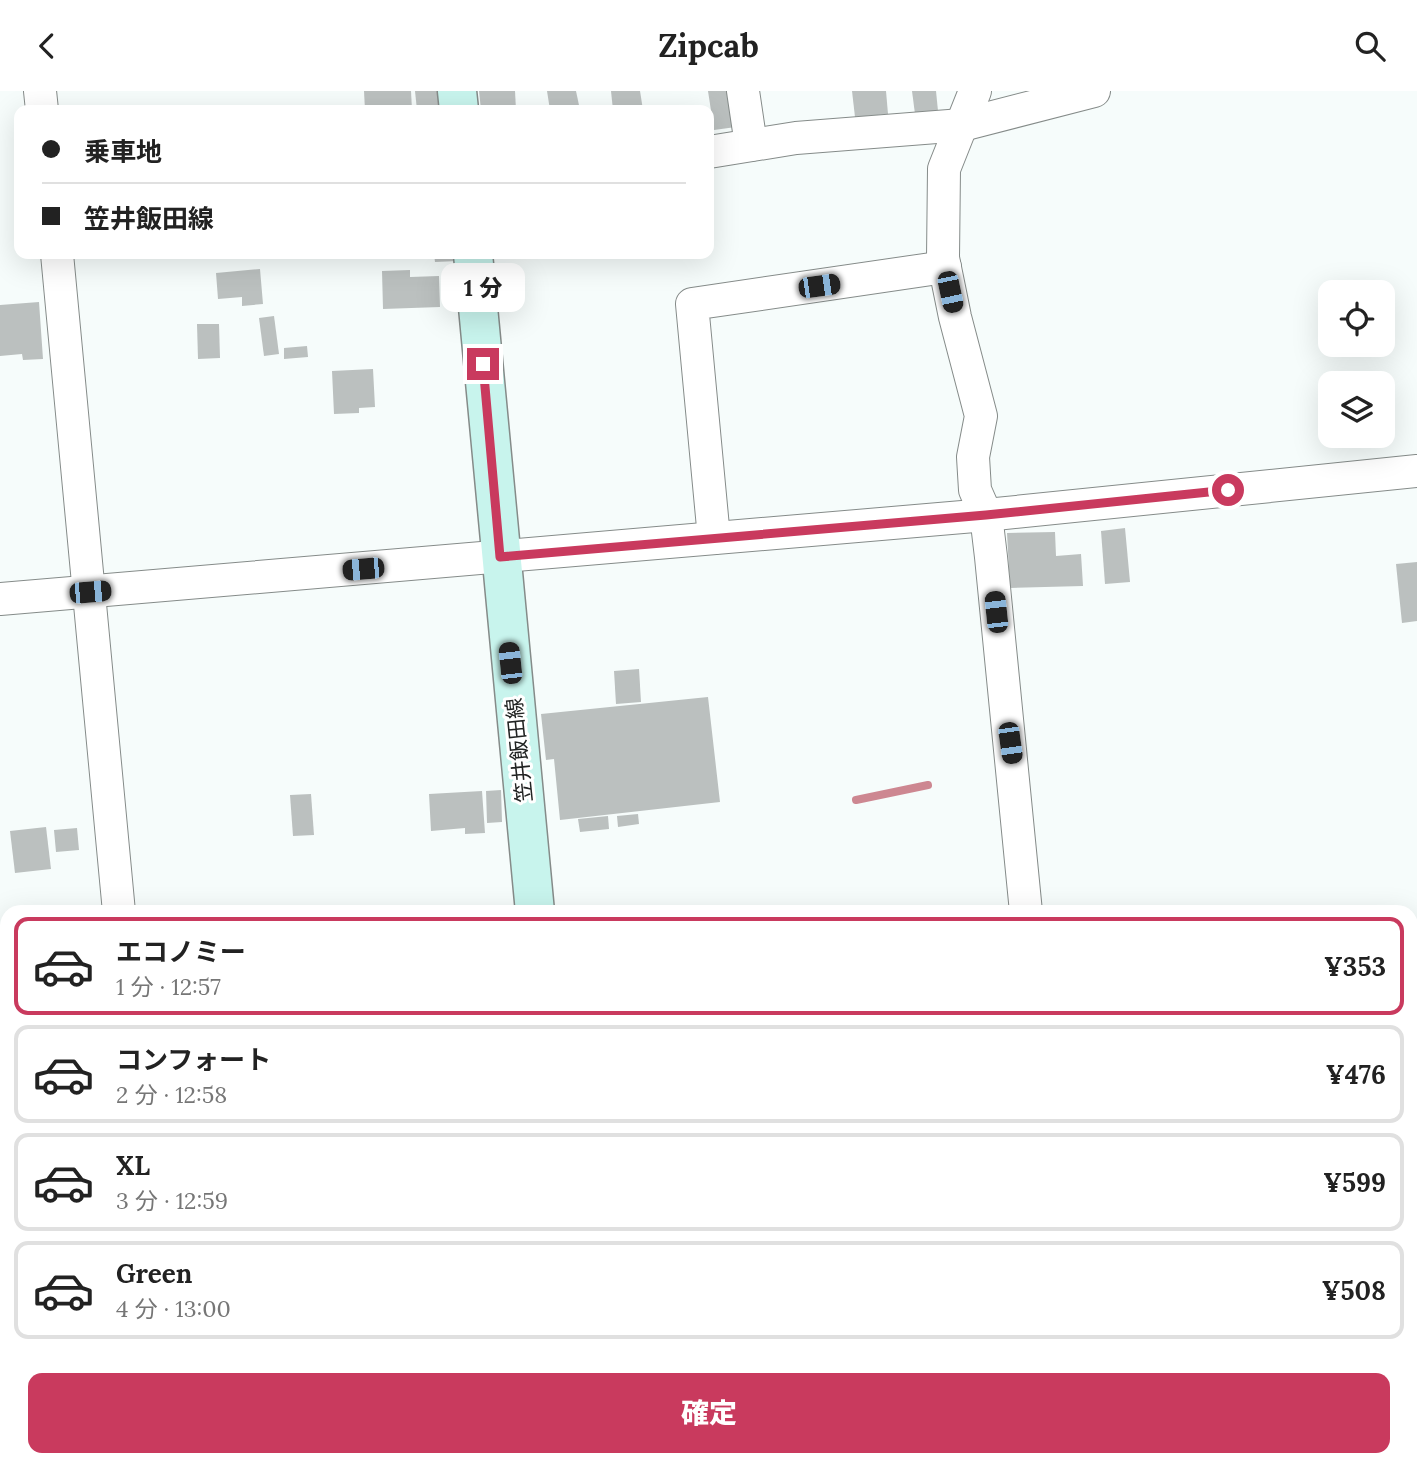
<!DOCTYPE html>
<html lang="ja">
<head>
<meta charset="utf-8">
<style>
  :root { --surface:#fff; --page:#f6f6f6; --text:#222; --muted:#767676; --line:#e0e0e0; --accent:#c93a5e }
  body { margin:0; font-family:Lora,"Noto Sans JP",serif; background:var(--page); color:var(--text); height:100vh; display:flex; flex-direction:column; font-size:26px; white-space:nowrap }
  * { box-sizing:border-box; margin:0 }
  p { font-size:23px; color:var(--muted) }
  .icon { flex:none; width:38px; height:38px; fill:none; stroke:currentColor; stroke-width:2; stroke-linecap:round; stroke-linejoin:round }
  .map { position:relative; flex:1; overflow:hidden }
  .drawer { position:absolute; left:0px; top:814px; width:1418px; height:562px; display:flex; flex-direction:column; background:var(--surface); border-radius:21px 21px 0 0; box-shadow:0 7px 28px #0002 }
  .drawer>* { flex:none }
  .hud { position:absolute; left:14px; top:14px; width:700px; height:154px; border-radius:14px; box-shadow:0 7px 28px #0002; display:grid; align-content:center; height:154px; padding:0 28px; background:var(--surface) }
  .fabs { position:absolute; left:1318px; top:189px; display:grid; gap:14px }
  .fabs a { display:grid; place-items:center; width:77px; height:77px; border-radius:14px; background:var(--surface); box-shadow:0 7px 28px #0002; font-size:35px }
  .end { position:absolute; width:32px; height:32px; margin:-16px; border:9px solid #c93a5e; background:#fff; box-shadow:0 0 0 4px #fff }
  .from { border-radius:50% }
  .bubble { position:absolute; height:49px; border-radius:14px; background:var(--surface); box-shadow:0 7px 28px #0002; font-size:23px; font-weight:800; line-height:49px; text-align:center }
  .car { position:absolute; width:21px; height:42px; margin:-21px -10px; border-radius:9px; box-shadow:0 0 5px 2px #0007; background:linear-gradient(#222 24%,#8ab4d8 0 40%,#222 0 76%,#8ab4d8 0 86%,#222 0) }
  .hud b { display:flex; align-items:center; gap:24px; height:66px; font-size:26px }
  .hud b+b { border-top:2px solid var(--line) }
  .hud i { width:18px; height:18px; background:var(--text) }
  ul { padding:12px 0 0; list-style:none }
  li { display:flex; align-items:center; gap:21px; height:98px; margin:0 14px 10px; padding:0 14px; border:4px solid var(--line); border-radius:14px }
  li div { flex:1 }
  li b { display:block; font-size:26px }
  li em { font-style:normal; font-weight:800 }
  li.active { border-color:var(--accent) }
  li>.icon { width:63px; height:63px; stroke-width:1.5 }
  .action { display:flex; gap:14px; margin-top:auto; padding:14px 28px }
  .action a { flex:1; height:80px; border-radius:14px; background:var(--accent); color:#fff; font-size:28px; font-weight:800; line-height:80px; text-align:center }
  header { display:flex; justify-content:space-between; align-items:center; height:91px; padding:0 28px; background:var(--surface); font-size:32px; font-weight:800 }
  .map>svg:first-child { display:block }
  .built { fill:#e1f0ec }
  .lines { fill:none; stroke-linecap:round; stroke-linejoin:round }
  .stream { stroke:#cd8791; stroke-width:8 }
  .building { fill:#bbc0bf }
  .street-casing { stroke:#858b89; stroke-width:34 }
  .secondary-casing { stroke:#858b89; stroke-width:41 }
  .street { stroke:#fff; stroke-width:32 }
  .secondary { stroke:#c8f4ed; stroke-width:38 }
  .route { stroke:#c93a5e; stroke-width:9 }
  .labels { text-anchor:middle; dominant-baseline:central; stroke-width:6; stroke-linejoin:round; paint-order:stroke }
  .street-label { font-size:21px; fill:#222423; stroke:#fff }
</style>
</head>
<body>
<header><svg class="icon" aria-label="back" viewBox="0 0 24 24"><path d="M15 5l-7 7 7 7"/></svg>Zipcab<svg class="icon" aria-label="search" viewBox="0 0 24 24"><circle cx="10" cy="10" r="6"/><path d="M15 15l6 6"/></svg></header>
<div class="map">
<svg width="1417" height="1375" viewBox="0 0 1417 1375">
  <rect width="100%" height="100%" fill="#f6fcfb"/>
  <g class="built">
    <polygon points="1411,1330 1417,1330 1417,1375 1097,1375 1096,1369 1410,1368"/>
    <polygon points="1054,1368 1054,1375 614,1375 613,1369"/>
  </g>
  <g class="lines">
    <polyline class="stream" points="856,709 928,694"/>
  </g>
  <g class="building">
    <polygon points="364,0 411,0 412,19 365,19"/>
    <polygon points="415,0 440,0 441,19 417,19"/>
    <polygon points="479,0 515,0 516,19 481,19"/>
    <polygon points="547,0 576,0 580,19 550,19"/>
    <polygon points="611,0 640,0 643,19 613,19"/>
    <polygon points="708,0 737,0 743,35 714,39"/>
    <polygon points="852,0 886,0 888,23 855,26"/>
    <polygon points="912,0 936,0 938,20 915,23"/>
    <polygon points="434,163 457,163 458,170 435,171"/>
    <polygon points="260,178 263,213 242,215 242,206 218,208 216,182"/>
    <polygon points="410,179 410,186 439,185 440,216 383,218 382,180"/>
    <polygon points="39,211 43,268 23,269 22,263 0,265 0,214"/>
    <polygon points="274,225 279,263 264,265 259,227"/>
    <polygon points="197,233 219,233 220,267 198,268"/>
    <polygon points="307,255 308,266 284,268 284,257"/>
    <polygon points="373,278 375,316 359,317 359,322 334,323 332,280"/>
    <polygon points="1125,437 1130,491 1105,493 1101,440"/>
    <polygon points="1055,441 1056,465 1081,463 1083,495 1010,497 1007,442"/>
    <polygon points="1417,471 1417,530 1402,532 1396,473"/>
    <polygon points="639,578 641,611 616,613 614,580"/>
    <polygon points="708,606 720,711 560,729 554,668 546,669 541,623"/>
    <polygon points="501,699 502,731 487,732 486,700"/>
    <polygon points="482,700 485,742 465,743 465,737 431,740 429,703"/>
    <polygon points="311,703 314,744 293,745 290,704"/>
    <polygon points="638,723 639,733 618,736 617,725"/>
    <polygon points="608,725 609,738 580,741 578,728"/>
    <polygon points="46,736 51,778 15,782 10,740"/>
    <polygon points="77,737 79,759 56,761 54,739"/>
    <polygon points="7,1298 7,1368 97,1368 98,1375 0,1375 0,1299"/>
    <polygon points="391,1368 515,1368 516,1375 392,1375"/>
    <polygon points="805,1368 806,1375 744,1375 744,1373"/>
    <polygon points="927,1368 1043,1368 1043,1375 928,1375"/>
    <polygon points="1128,1368 1339,1368 1340,1375 1129,1375"/>
  </g>
  <g class="lines">
    <g class="street-casing">
      <g id="street">
        <polyline points="40,0 42,19"/>
        <polyline points="743,0 751,54"/>
        <polyline points="975,0 944,78 943,167 955,226 981,325 973,366 975,399 986,424 991,466 1026,821"/>
        <polyline points="709,61 796,47 962,34 1094,0"/>
        <polyline points="57,163 119,821"/>
        <polyline points="714,447 692,213 945,176"/>
        <polyline points="0,508 986,424 1417,380"/>
        <polyline points="1410,1134 1417,1134"/>
        <polyline points="0,1270 7,1270"/>
        <polyline points="174,1368 174,1375"/>
        <polyline points="1080,1368 1081,1375"/>
      </g>
    </g>
    <g class="secondary-casing">
      <g id="secondary">
        <polyline points="457,0 459,19"/>
        <polyline points="473,163 535,821"/>
        <polyline points="586,1368 586,1375"/>
      </g>
    </g>
    <use href="#street" class="street"/>
    <use href="#secondary" class="secondary"/>
  </g>
  <g class="lines">
    <polyline class="route" points="483,273 500,466 986,424 1228,399"/>
  </g>
  <g class="labels">
    <g class="street-label">
      <text transform="translate(519 659) rotate(-96)">笠井飯田線</text>
    </g>
  </g>
</svg>
<div class="fabs">
<a><svg class="icon" aria-label="locate" viewBox="0 0 24 24"><circle cx="12" cy="12" r="6"/><path d="M12 2v4M12 18v4M2 12h4M18 12h4"/></svg></a>
<a><svg class="icon" aria-label="layers" viewBox="0 0 24 24"><path d="M12 4l9 5-9 5-9-5zM3 14l9 5 9-5"/></svg></a>
</div>
<i class="end from" style="left:1228px;top:399px"></i>
<i class="end" style="left:483px;top:273px"></i>
<div class="bubble" style="left:441px;top:172px;width:84px">1 分</div>
<i class="car" style="left:819px;top:195px;rotate:82deg"></i>
<i class="car" style="left:950px;top:201px;rotate:168deg"></i>
<i class="car" style="left:363px;top:478px;rotate:265deg"></i>
<i class="car" style="left:90px;top:501px;rotate:85deg"></i>
<i class="car" style="left:996px;top:521px;rotate:354deg"></i>
<i class="car" style="left:510px;top:572px;rotate:354deg"></i>
<i class="car" style="left:1010px;top:652px;rotate:172deg"></i>
<div class="hud">
<b><i class="from"></i>乗車地</b>
<b><i></i>笠井飯田線</b>
</div>
<section class="drawer">
<ul>
<li class="active"><svg class="icon" aria-label="car" viewBox="0 0 24 24"><path d="M5 17H2v-5l4-1 3-4h7l3 4 3 1v5h-3M9 17h6M6 11h13"/><circle cx="7" cy="17" r="2"/><circle cx="17" cy="17" r="2"/></svg><div><b>エコノミー</b><p>1 分 · 12:57</p></div><em>¥353</em></li>
<li><svg class="icon" aria-label="car" viewBox="0 0 24 24"><path d="M5 17H2v-5l4-1 3-4h7l3 4 3 1v5h-3M9 17h6M6 11h13"/><circle cx="7" cy="17" r="2"/><circle cx="17" cy="17" r="2"/></svg><div><b>コンフォート</b><p>2 分 · 12:58</p></div><em>¥476</em></li>
<li><svg class="icon" aria-label="car" viewBox="0 0 24 24"><path d="M5 17H2v-5l4-1 3-4h7l3 4 3 1v5h-3M9 17h6M6 11h13"/><circle cx="7" cy="17" r="2"/><circle cx="17" cy="17" r="2"/></svg><div><b>XL</b><p>3 分 · 12:59</p></div><em>¥599</em></li>
<li><svg class="icon" aria-label="car" viewBox="0 0 24 24"><path d="M5 17H2v-5l4-1 3-4h7l3 4 3 1v5h-3M9 17h6M6 11h13"/><circle cx="7" cy="17" r="2"/><circle cx="17" cy="17" r="2"/></svg><div><b>Green</b><p>4 分 · 13:00</p></div><em>¥508</em></li>
</ul>
<div class="action"><a>確定</a></div>
</section>
</div>
</body>
</html>
